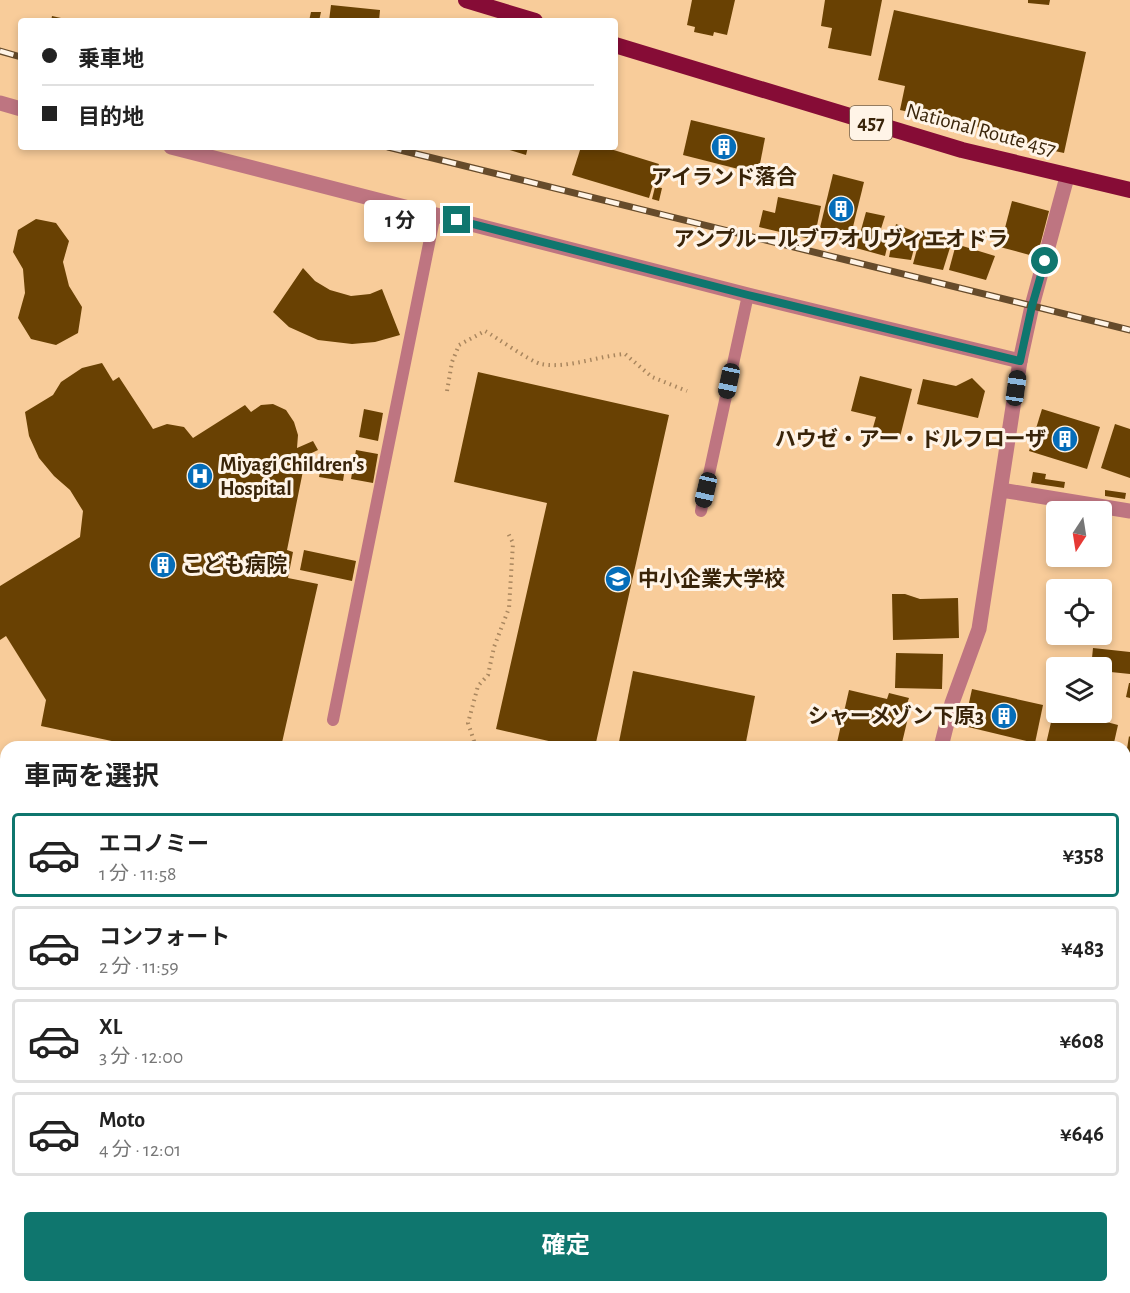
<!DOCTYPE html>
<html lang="ja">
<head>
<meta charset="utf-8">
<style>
  :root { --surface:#fff; --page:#f2f2f2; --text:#222; --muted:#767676; --line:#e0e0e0; --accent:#0f766e }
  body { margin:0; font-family:"Alegreya Sans","Noto Sans JP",sans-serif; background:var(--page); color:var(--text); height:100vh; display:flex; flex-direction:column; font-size:22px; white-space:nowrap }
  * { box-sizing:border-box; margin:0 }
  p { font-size:20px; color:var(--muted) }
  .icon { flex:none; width:33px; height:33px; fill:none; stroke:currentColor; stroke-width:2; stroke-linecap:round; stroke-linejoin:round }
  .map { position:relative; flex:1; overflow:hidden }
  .side { position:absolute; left:0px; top:741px; width:1131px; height:552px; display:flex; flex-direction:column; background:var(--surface); border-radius:18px 18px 0 0; box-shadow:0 3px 9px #0003 }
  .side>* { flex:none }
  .guide { position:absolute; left:18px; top:18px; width:600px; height:132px; border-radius:6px; box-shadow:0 3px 9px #0003; display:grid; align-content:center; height:132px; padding:0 24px; background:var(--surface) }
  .needle { width:39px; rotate:192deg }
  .tools { position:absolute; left:1046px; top:501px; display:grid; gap:12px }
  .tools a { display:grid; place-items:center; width:66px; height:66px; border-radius:6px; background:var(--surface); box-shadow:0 3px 9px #0003; font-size:30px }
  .end { position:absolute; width:27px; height:27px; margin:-14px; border:8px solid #0f766e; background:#fff; box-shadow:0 0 0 3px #fff }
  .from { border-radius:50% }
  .bubble { position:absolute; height:42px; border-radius:6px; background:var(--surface); box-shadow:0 3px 9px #0003; font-size:20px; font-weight:700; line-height:42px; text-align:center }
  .car { position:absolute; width:18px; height:36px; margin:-18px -9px; border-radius:8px; box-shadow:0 0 4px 2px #0007; background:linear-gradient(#222 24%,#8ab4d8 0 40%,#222 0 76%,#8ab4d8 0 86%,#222 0) }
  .guide b { display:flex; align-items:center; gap:21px; height:57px; font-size:22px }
  .guide b+b { border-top:2px solid var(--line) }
  .guide i { width:15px; height:15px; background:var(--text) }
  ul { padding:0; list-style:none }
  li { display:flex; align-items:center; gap:18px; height:84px; margin:0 12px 9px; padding:0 12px; border:3px solid var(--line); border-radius:6px }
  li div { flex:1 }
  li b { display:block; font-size:22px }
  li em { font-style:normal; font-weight:700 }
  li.active { border-color:var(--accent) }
  li>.icon { width:54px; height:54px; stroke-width:1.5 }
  h2 { padding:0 24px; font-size:27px; line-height:72px }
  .button { display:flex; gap:12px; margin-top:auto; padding:12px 24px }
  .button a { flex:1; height:69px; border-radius:6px; background:var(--accent); color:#fff; font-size:24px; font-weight:700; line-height:69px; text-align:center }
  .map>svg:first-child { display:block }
  .building { fill:#694103 }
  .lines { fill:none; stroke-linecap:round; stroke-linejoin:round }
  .path { stroke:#a9865e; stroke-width:4; stroke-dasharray:1.5 4.5; stroke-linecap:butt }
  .service { stroke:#be7581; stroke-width:12 }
  .minor { stroke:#be7581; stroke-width:15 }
  .tertiary { stroke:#be7581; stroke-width:15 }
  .trunk { stroke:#860c36; stroke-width:16 }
  .rail-casing { stroke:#664b2b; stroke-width:7 }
  .rail { stroke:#fff4e7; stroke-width:4.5; stroke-dasharray:14; stroke-linecap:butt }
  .route { stroke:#0f766e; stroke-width:8 }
  .labels { text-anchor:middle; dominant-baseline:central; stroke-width:6; stroke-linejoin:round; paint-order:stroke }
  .shield { fill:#fff4e7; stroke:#74624c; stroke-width:1.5 }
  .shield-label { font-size:20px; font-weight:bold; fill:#392409 }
  .street-label { font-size:21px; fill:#392409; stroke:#fff4e7 }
  .poi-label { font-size:21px; font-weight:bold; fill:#392409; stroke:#fff4e7; text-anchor:start }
</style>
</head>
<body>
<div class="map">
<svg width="1130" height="1293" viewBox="0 0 1130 1293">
  <rect width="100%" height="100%" fill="#f8cc9a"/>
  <g class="building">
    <polygon points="692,0 735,0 727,35 714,32 713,36 694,32 695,27 687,25"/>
    <polygon points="825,0 882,0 871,56 828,48 832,28 821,26"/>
    <polygon points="1028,0 1050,0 1049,5 1028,3"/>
    <polygon points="331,5 380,10 379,21 329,21"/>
    <polygon points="894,10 1086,52 1064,153 993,138 995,131 900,110 905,86 878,80"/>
    <polygon points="311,12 321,12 319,21 309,21"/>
    <polygon points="52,16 70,20 70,21 51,21"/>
    <polygon points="691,120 765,138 758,174 683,155"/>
    <polygon points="500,147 528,147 526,155"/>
    <polygon points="581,147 604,147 659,164 649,198 572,175"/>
    <polygon points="833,174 864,182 849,243 818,236"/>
    <polygon points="655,187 662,188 659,201 652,199"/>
    <polygon points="778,197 821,206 814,240 759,227 763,210 775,213"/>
    <polygon points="1012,201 1049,211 1037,257 1000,247"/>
    <polygon points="866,212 885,216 880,232 890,235 885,256 856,248"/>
    <polygon points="36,219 56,223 69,241 63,262 69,286 82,307 78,333 56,345 31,339 18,318 25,293 23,269 13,252 18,230"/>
    <polygon points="896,224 918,233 911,260 889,257"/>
    <polygon points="922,231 953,238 943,270 913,264"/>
    <polygon points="956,244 995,256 986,280 949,270"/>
    <polygon points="303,268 315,281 330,290 351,296 370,294 382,289 400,335 375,342 352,344 318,340 289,327 273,312"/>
    <polygon points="102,363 113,381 119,377 153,429 167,424 184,427 193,438 245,405 251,412 261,405 273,404 286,410 294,422 298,435 297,448 313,441 318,450 299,459 304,466 287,550 293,552 288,578 318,584 281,747 140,747 41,726 46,700 6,636 0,640 0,586 80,537 83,511 70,490 54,476 39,458 29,436 25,412 53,395 61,382 82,368"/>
    <polygon points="478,372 669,415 595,747 575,747 496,729 547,503 454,482"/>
    <polygon points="860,376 912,389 900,437 872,431 876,417 851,411"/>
    <polygon points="972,378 985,391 978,418 917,404 923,379 956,386"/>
    <polygon points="364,409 383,413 378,441 359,437"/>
    <polygon points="1042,409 1100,427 1087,469 1029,451"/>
    <polygon points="1115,424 1130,429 1130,478 1101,468"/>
    <polygon points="356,450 378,454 373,483 351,479"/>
    <polygon points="323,457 346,461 343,481 319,477"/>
    <polygon points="1033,472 1046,474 1045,479 1065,482 1064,488 1031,483"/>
    <polygon points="1105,490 1126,493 1125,499 1105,496"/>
    <polygon points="304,550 356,561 352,581 300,570"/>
    <polygon points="892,594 905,594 920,599 958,598 959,638 893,640"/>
    <polygon points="1093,648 1130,652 1130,674 1101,671 1101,668 1091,668"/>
    <polygon points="896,653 943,654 942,689 895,688"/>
    <polygon points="633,671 755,696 745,747 618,747"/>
    <polygon points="1101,676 1111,678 1110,688 1101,687"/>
    <polygon points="1129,683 1130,683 1130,698 1126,697"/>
    <polygon points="972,689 1043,705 1035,743 964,726"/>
    <polygon points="849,690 887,699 889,693 909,698 907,704 911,705 901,747 836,747"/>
    <polygon points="1055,705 1056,712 1069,712 1118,725 1113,747 1059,747 1046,744"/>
    <polygon points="1129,736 1130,737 1130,763 1125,762"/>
    <polygon points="1128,835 1130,835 1130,865 1125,864"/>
    <polygon points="1125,996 1130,997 1130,1076 1125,1075"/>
    <rect x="0" y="1193" width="4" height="14"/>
    <polygon points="0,1211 4,1211 3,1255 0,1255"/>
    <polygon points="1125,1234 1130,1255 1130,1268 1125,1269"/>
    <polygon points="138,1287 157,1292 159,1287 200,1287 198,1293 136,1293"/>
    <polygon points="313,1287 328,1287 327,1291"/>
    <polygon points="334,1287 380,1287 379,1293 332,1293"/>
    <polygon points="429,1287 470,1287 468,1293 427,1293"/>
    <polygon points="601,1287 644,1287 643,1293 599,1293"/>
    <polygon points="656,1287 666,1287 684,1293 654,1293"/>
    <polygon points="884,1287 922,1287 923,1292 884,1293"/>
  </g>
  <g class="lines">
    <g class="path">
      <path d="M447,391L452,362L459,345L485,331C496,337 531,362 541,364C567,369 598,356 625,354L652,377L687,391"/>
      <polyline points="476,747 468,723 478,686 488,675 494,647 509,608 513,543 507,531"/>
      <polyline points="931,1287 931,1293"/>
    </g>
    <g class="service">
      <polyline points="701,511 748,295"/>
      <polyline points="333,720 435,214"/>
    </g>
    <g class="minor">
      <polyline points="1001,490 1130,511"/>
      <polyline points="941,747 952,703 979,629 1020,361 1032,306 1067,177"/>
      <polyline points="1125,796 1130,797"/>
      <polyline points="0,1111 6,1111"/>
      <polyline points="0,1269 6,1269"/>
      <polyline points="1125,1285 1130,1284"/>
      <polyline points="786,1287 808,1293"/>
      <polyline points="115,1293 117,1287"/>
      <polyline points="253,1293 254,1287"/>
      <polyline points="389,1293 391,1287"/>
      <polyline points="523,1293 524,1287"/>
      <polyline points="1054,1293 1107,1287"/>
    </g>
    <g class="tertiary">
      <polyline points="0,103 21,109"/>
      <polyline points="171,147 748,295 1020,361"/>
    </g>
    <g class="trunk">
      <polyline points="466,0 535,21"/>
      <polyline points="615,45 962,150 1130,190"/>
    </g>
    <g class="rail-casing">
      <g id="rail">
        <polyline points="0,51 21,57"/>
        <polyline points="388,147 1130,330"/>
      </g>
    </g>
    <use href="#rail" class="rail"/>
  </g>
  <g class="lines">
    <polyline class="route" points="457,220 748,295 1020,361 1032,306 1045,261"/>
  </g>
  <defs>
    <g id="building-disc" transform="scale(1.35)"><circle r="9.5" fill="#056db9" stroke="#fff4e7"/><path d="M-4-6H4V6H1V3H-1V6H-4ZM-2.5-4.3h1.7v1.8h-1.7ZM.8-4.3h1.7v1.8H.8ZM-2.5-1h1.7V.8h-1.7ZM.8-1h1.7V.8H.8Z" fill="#fff"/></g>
    <g id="hospital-disc" transform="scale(1.35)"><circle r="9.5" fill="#056db9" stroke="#fff4e7"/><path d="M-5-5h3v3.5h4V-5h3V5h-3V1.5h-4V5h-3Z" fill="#fff"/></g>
    <g id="school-disc" transform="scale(1.35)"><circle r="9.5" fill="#056db9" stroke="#fff4e7"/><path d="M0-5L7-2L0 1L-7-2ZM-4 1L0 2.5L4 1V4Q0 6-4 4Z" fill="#fff"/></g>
  </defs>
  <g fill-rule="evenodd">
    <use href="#building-disc" x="724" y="147"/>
    <use href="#building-disc" x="841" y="209"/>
    <use href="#building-disc" x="1065" y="439"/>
    <use href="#hospital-disc" x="200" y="476"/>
    <use href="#building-disc" x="163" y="565"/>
    <use href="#school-disc" x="618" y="579"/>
    <use href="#building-disc" x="1004" y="716"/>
  </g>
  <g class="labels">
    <rect class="shield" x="850" y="106" width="42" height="34" rx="4.5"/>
    <g class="shield-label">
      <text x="871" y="123">457</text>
    </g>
    <g class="street-label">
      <text transform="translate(981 130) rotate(15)">National Route 457</text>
    </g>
    <g class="poi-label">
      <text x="724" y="177" text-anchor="middle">アイランド落合</text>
      <text x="841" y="239" text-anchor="middle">アンプルールブワオリヴィエオドラ</text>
      <text x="1046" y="439" text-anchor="end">ハウゼ・アー・ドルフローザ</text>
      <text x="220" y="464">Miyagi Children's<tspan x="220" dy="24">Hospital</tspan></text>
      <text x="182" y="565">こども病院</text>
      <text x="638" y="579">中小企業大学校</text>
      <text x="984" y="716" text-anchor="end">シャーメゾン下原3</text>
    </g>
  </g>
</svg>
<div class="tools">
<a><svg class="needle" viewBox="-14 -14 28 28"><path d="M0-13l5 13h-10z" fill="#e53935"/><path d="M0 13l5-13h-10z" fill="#767676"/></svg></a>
<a><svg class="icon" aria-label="locate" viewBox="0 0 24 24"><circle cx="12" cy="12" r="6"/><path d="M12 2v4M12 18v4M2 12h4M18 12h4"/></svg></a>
<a><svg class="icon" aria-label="layers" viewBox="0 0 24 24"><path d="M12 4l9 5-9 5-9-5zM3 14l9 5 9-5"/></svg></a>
</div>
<i class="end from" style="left:1045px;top:261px"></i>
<i class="end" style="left:457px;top:220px"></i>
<div class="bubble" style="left:364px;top:200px;width:72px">1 分</div>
<i class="car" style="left:729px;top:381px;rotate:192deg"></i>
<i class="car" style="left:1016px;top:388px;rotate:8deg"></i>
<i class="car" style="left:706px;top:490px;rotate:193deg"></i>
<div class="guide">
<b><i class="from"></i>乗車地</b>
<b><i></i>目的地</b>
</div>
<section class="side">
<h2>車両を選択</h2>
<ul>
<li class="active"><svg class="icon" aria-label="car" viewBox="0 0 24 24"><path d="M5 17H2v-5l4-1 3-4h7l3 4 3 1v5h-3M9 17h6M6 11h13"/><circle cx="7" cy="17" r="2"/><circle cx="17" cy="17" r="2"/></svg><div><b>エコノミー</b><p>1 分 · 11:58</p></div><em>¥358</em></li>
<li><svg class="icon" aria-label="car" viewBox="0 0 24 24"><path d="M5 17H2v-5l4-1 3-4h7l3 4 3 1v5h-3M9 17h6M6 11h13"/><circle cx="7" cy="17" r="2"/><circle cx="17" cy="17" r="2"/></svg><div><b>コンフォート</b><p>2 分 · 11:59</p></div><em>¥483</em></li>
<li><svg class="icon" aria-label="car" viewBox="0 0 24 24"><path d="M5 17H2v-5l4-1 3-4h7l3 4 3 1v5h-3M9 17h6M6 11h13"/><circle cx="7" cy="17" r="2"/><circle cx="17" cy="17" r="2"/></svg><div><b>XL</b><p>3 分 · 12:00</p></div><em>¥608</em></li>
<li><svg class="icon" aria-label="car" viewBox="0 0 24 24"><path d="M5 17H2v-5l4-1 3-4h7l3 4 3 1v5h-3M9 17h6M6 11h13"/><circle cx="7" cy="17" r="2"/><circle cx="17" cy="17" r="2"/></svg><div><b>Moto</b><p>4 分 · 12:01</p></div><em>¥646</em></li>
</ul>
<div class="button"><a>確定</a></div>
</section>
</div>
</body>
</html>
